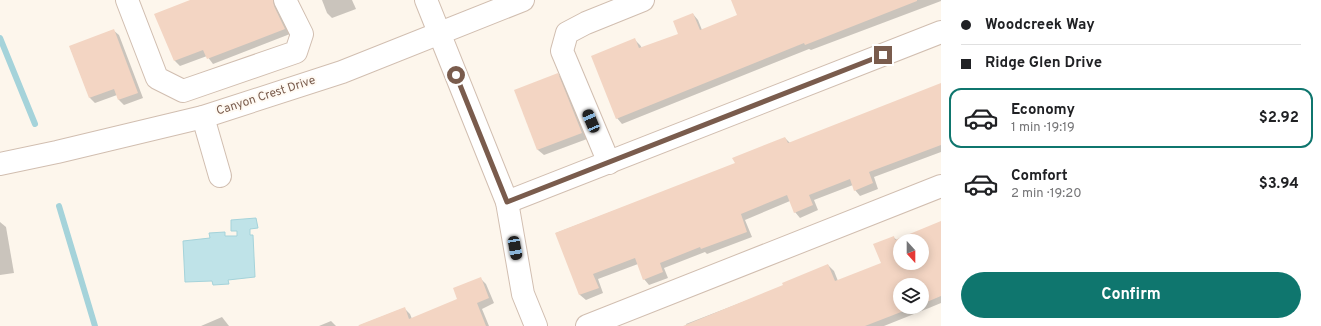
<!DOCTYPE html>
<html lang="en">
<head>
<meta charset="utf-8">
<style>
  :root { --surface:#fff; --page:#f2f2f2; --text:#202124; --muted:#757577; --line:#e0e0e0; --accent:#0f766e }
  body { margin:0; font-family:Overpass,sans-serif; background:var(--page); color:var(--text); height:100vh; display:flex; flex-direction:column; font-size:15px; white-space:nowrap }
  * { box-sizing:border-box; margin:0 }
  p { font-size:13px; color:var(--muted) }
  .icon { flex:none; width:22px; height:22px; fill:none; stroke:currentColor; stroke-width:2; stroke-linecap:round; stroke-linejoin:round }
  .map { position:relative; flex:1; overflow:hidden }
  .details { display:flex; flex-direction:column; background:var(--surface); width:380px }
  .details>* { flex:none }
  .hud { display:grid; align-content:center; height:88px; padding:0 20px; background:var(--surface) }
  .needle { width:26px; rotate:159deg }
  .controls { position:absolute; left:893px; top:234px; display:grid; gap:8px }
  .controls a { display:grid; place-items:center; width:36px; height:36px; border-radius:50%; background:var(--surface); box-shadow:0 2px 10px #0003; font-size:20px }
  .end { position:absolute; width:18px; height:18px; margin:-9px; border:5px solid #7a5c4d; background:#fff; box-shadow:0 0 0 2px #fff }
  .from { border-radius:50% }
  .car { position:absolute; width:12px; height:24px; margin:-12px -6px; border-radius:5px; box-shadow:0 0 3px 1px #0007; background:linear-gradient(#222 24%,#8ab4d8 0 40%,#222 0 76%,#8ab4d8 0 86%,#222 0) }
  .hud b { display:flex; align-items:center; gap:14px; height:38px; font-size:15px }
  .hud b+b { border-top:1px solid var(--line) }
  .hud i { width:10px; height:10px; background:var(--text) }
  ul { padding:0; list-style:none }
  li { display:flex; align-items:center; gap:12px; height:60px; margin:0 8px 6px; padding:0 12px; border:2px solid transparent; border-radius:12px }
  li div { flex:1 }
  li b { display:block; font-size:15px }
  li em { font-style:normal; font-weight:700 }
  li.selected { border-color:var(--accent) }
  li>.icon { width:36px; height:36px; stroke-width:1.5 }
  .button { display:flex; gap:8px; margin-top:auto; padding:8px 20px }
  .button a { flex:1; height:46px; border-radius:24px; background:var(--accent); color:#fff; font-size:16px; font-weight:700; line-height:46px; text-align:center }
  main { display:flex; flex:1; min-height:0 }
  .map>svg:first-child { display:block }
  .water { fill:#bfe3e8; stroke:#a5d3da }
  .shadow { fill:#0003; fill-rule:evenodd }
  .lines { fill:none; stroke-linecap:round; stroke-linejoin:round }
  .stream { stroke:#a5d3da; stroke-width:6 }
  .building { fill:#f3d5c3; fill-rule:evenodd }
  .minor-casing { stroke:#d1beb0; stroke-width:24 }
  .minor { stroke:#fff; stroke-width:22 }
  .route { stroke:#7a5c4d; stroke-width:5 }
  .labels { text-anchor:middle; dominant-baseline:central; stroke-width:4; stroke-linejoin:round; paint-order:stroke }
  .street-label { font-size:12px; fill:#7a5c4d; stroke:#fffaf3 }
</style>
</head>
<body>
<main>
<div class="map">
<svg width="941" height="326" viewBox="0 0 941 326">
  <rect width="100%" height="100%" fill="#fdf6ec"/>
  <polygon class="water" points="256,218 258,228 250,229 250,235 253,235 255,277 228,280 229,284 213,285 212,281 185,282 183,241 210,238 209,233 225,232 225,236 237,236 237,231 231,231 231,220"/>
  <g class="shadow">
    <polygon points="192,0 279,0 290,34 213,64 207,56 180,66 175,61 156,15"/>
    <polygon points="322,0 352,0 356,9 332,18 327,13"/>
    <polygon points="738,0 941,0 941,1 811,50 809,49 622,124 617,118 635,40 640,45 642,48 679,35 693,14 698,20 702,30 738,16"/>
    <polygon points="113,30 119,35 143,98 124,105 119,100 117,95 95,103 90,98 70,47"/>
    <polygon points="558,74 563,80 587,139 544,155 538,150 516,91"/>
    <polygon points="941,84 941,152 874,177 878,189 860,196 855,190 853,185 814,200 818,210 800,218 795,212 790,201 745,220 752,237 707,254 705,252 664,268 668,278 649,285 644,279 638,264 598,279 603,293 586,300 580,295 556,233 736,164 785,138 790,143"/>
    <polygon points="0,222 6,227 14,273 0,275"/>
    <path d="M941,222V303L929,308L884,326H687L686,324L784,286L828,265L834,271L838,281L882,264L893,237L897,240ZM900,241H922V263H900ZM900,285H922V307H900Z"/>
    <polygon points="481,279 486,284 494,303 482,309 489,326 358,326 404,308 410,314 412,319 458,300"/>
    <polygon points="222,317 229,326 201,326"/>
    <polygon points="331,321 336,326 319,326"/>
  </g>
  <g class="lines">
    <g class="stream">
      <polyline points="0,38 35,124"/>
      <polyline points="59,206 95,326"/>
    </g>
  </g>
  <g class="building">
    <polygon points="190,0 273,0 274,6 285,29 207,59 203,50 174,61 154,14"/>
    <polygon points="731,0 917,0 917,1 805,45 804,43 616,119 591,56 635,38 639,48 678,34 673,21 693,13 700,30 737,15"/>
    <polygon points="114,29 138,93 118,100 114,89 89,98 69,46"/>
    <polygon points="558,73 582,133 537,150 514,90"/>
    <polygon points="941,83 941,145 869,172 873,183 854,191 850,179 809,195 813,205 794,213 787,195 741,214 747,232 701,249 700,247 660,263 663,272 643,280 635,258 593,274 599,288 579,295 555,233 735,163 732,158 785,137 788,143"/>
    <path d="M941,221V296L922,304V285H900V307H914L865,326H683L783,285L782,283L828,264L835,281L881,263L873,244L894,236L895,240ZM900,241H922V263H900Z"/>
    <polygon points="481,277 489,298 477,303 486,326 359,326 359,325 405,307 409,319 457,299 453,288"/>
  </g>
  <g class="lines">
    <g class="minor-casing">
      <g id="minor">
        <polyline points="127,0 157,78 183,91 296,52 302,34 285,0"/>
        <polyline points="426,0 507,202 523,294 536,326"/>
        <polyline points="203,117 220,176"/>
        <polyline points="609,163 562,51 567,33 586,23 643,0"/>
        <polyline points="0,164 57,152 203,117 342,72 523,0"/>
        <polyline points="507,202 941,32"/>
        <polyline points="587,326 941,186"/>
      </g>
    </g>
    <use href="#minor" class="minor"/>
  </g>
  <g class="lines">
    <polyline class="route" points="456,75 507,202 883,55"/>
  </g>
  <g class="labels">
    <g class="street-label">
      <text transform="translate(266 96) rotate(-18)">Canyon Crest Drive</text>
    </g>
  </g>
</svg>
<div class="controls">
<a><svg class="needle" viewBox="-14 -14 28 28"><path d="M0-13l5 13h-10z" fill="#e53935"/><path d="M0 13l5-13h-10z" fill="#757577"/></svg></a>
<a><svg class="icon" aria-label="layers" viewBox="0 0 24 24"><path d="M12 4l9 5-9 5-9-5zM3 14l9 5 9-5"/></svg></a>
</div>
<i class="end from" style="left:456px;top:75px"></i>
<i class="end" style="left:883px;top:55px"></i>
<i class="car" style="left:591px;top:121px;rotate:337deg"></i>
<i class="car" style="left:515px;top:248px;rotate:170deg"></i>
</div>
<section class="details">
<div class="hud">
<b><i class="from"></i>Woodcreek Way</b>
<b><i></i>Ridge Glen Drive</b>
</div>
<ul>
<li class="selected"><svg class="icon" aria-label="car" viewBox="0 0 24 24"><path d="M5 17H2v-5l4-1 3-4h7l3 4 3 1v5h-3M9 17h6M6 11h13"/><circle cx="7" cy="17" r="2"/><circle cx="17" cy="17" r="2"/></svg><div><b>Economy</b><p>1 min · 19:19</p></div><em>$2.92</em></li>
<li><svg class="icon" aria-label="car" viewBox="0 0 24 24"><path d="M5 17H2v-5l4-1 3-4h7l3 4 3 1v5h-3M9 17h6M6 11h13"/><circle cx="7" cy="17" r="2"/><circle cx="17" cy="17" r="2"/></svg><div><b>Comfort</b><p>2 min · 19:20</p></div><em>$3.94</em></li>
</ul>
<div class="button"><a>Confirm</a></div>
</section>
</main>
</body>
</html>
